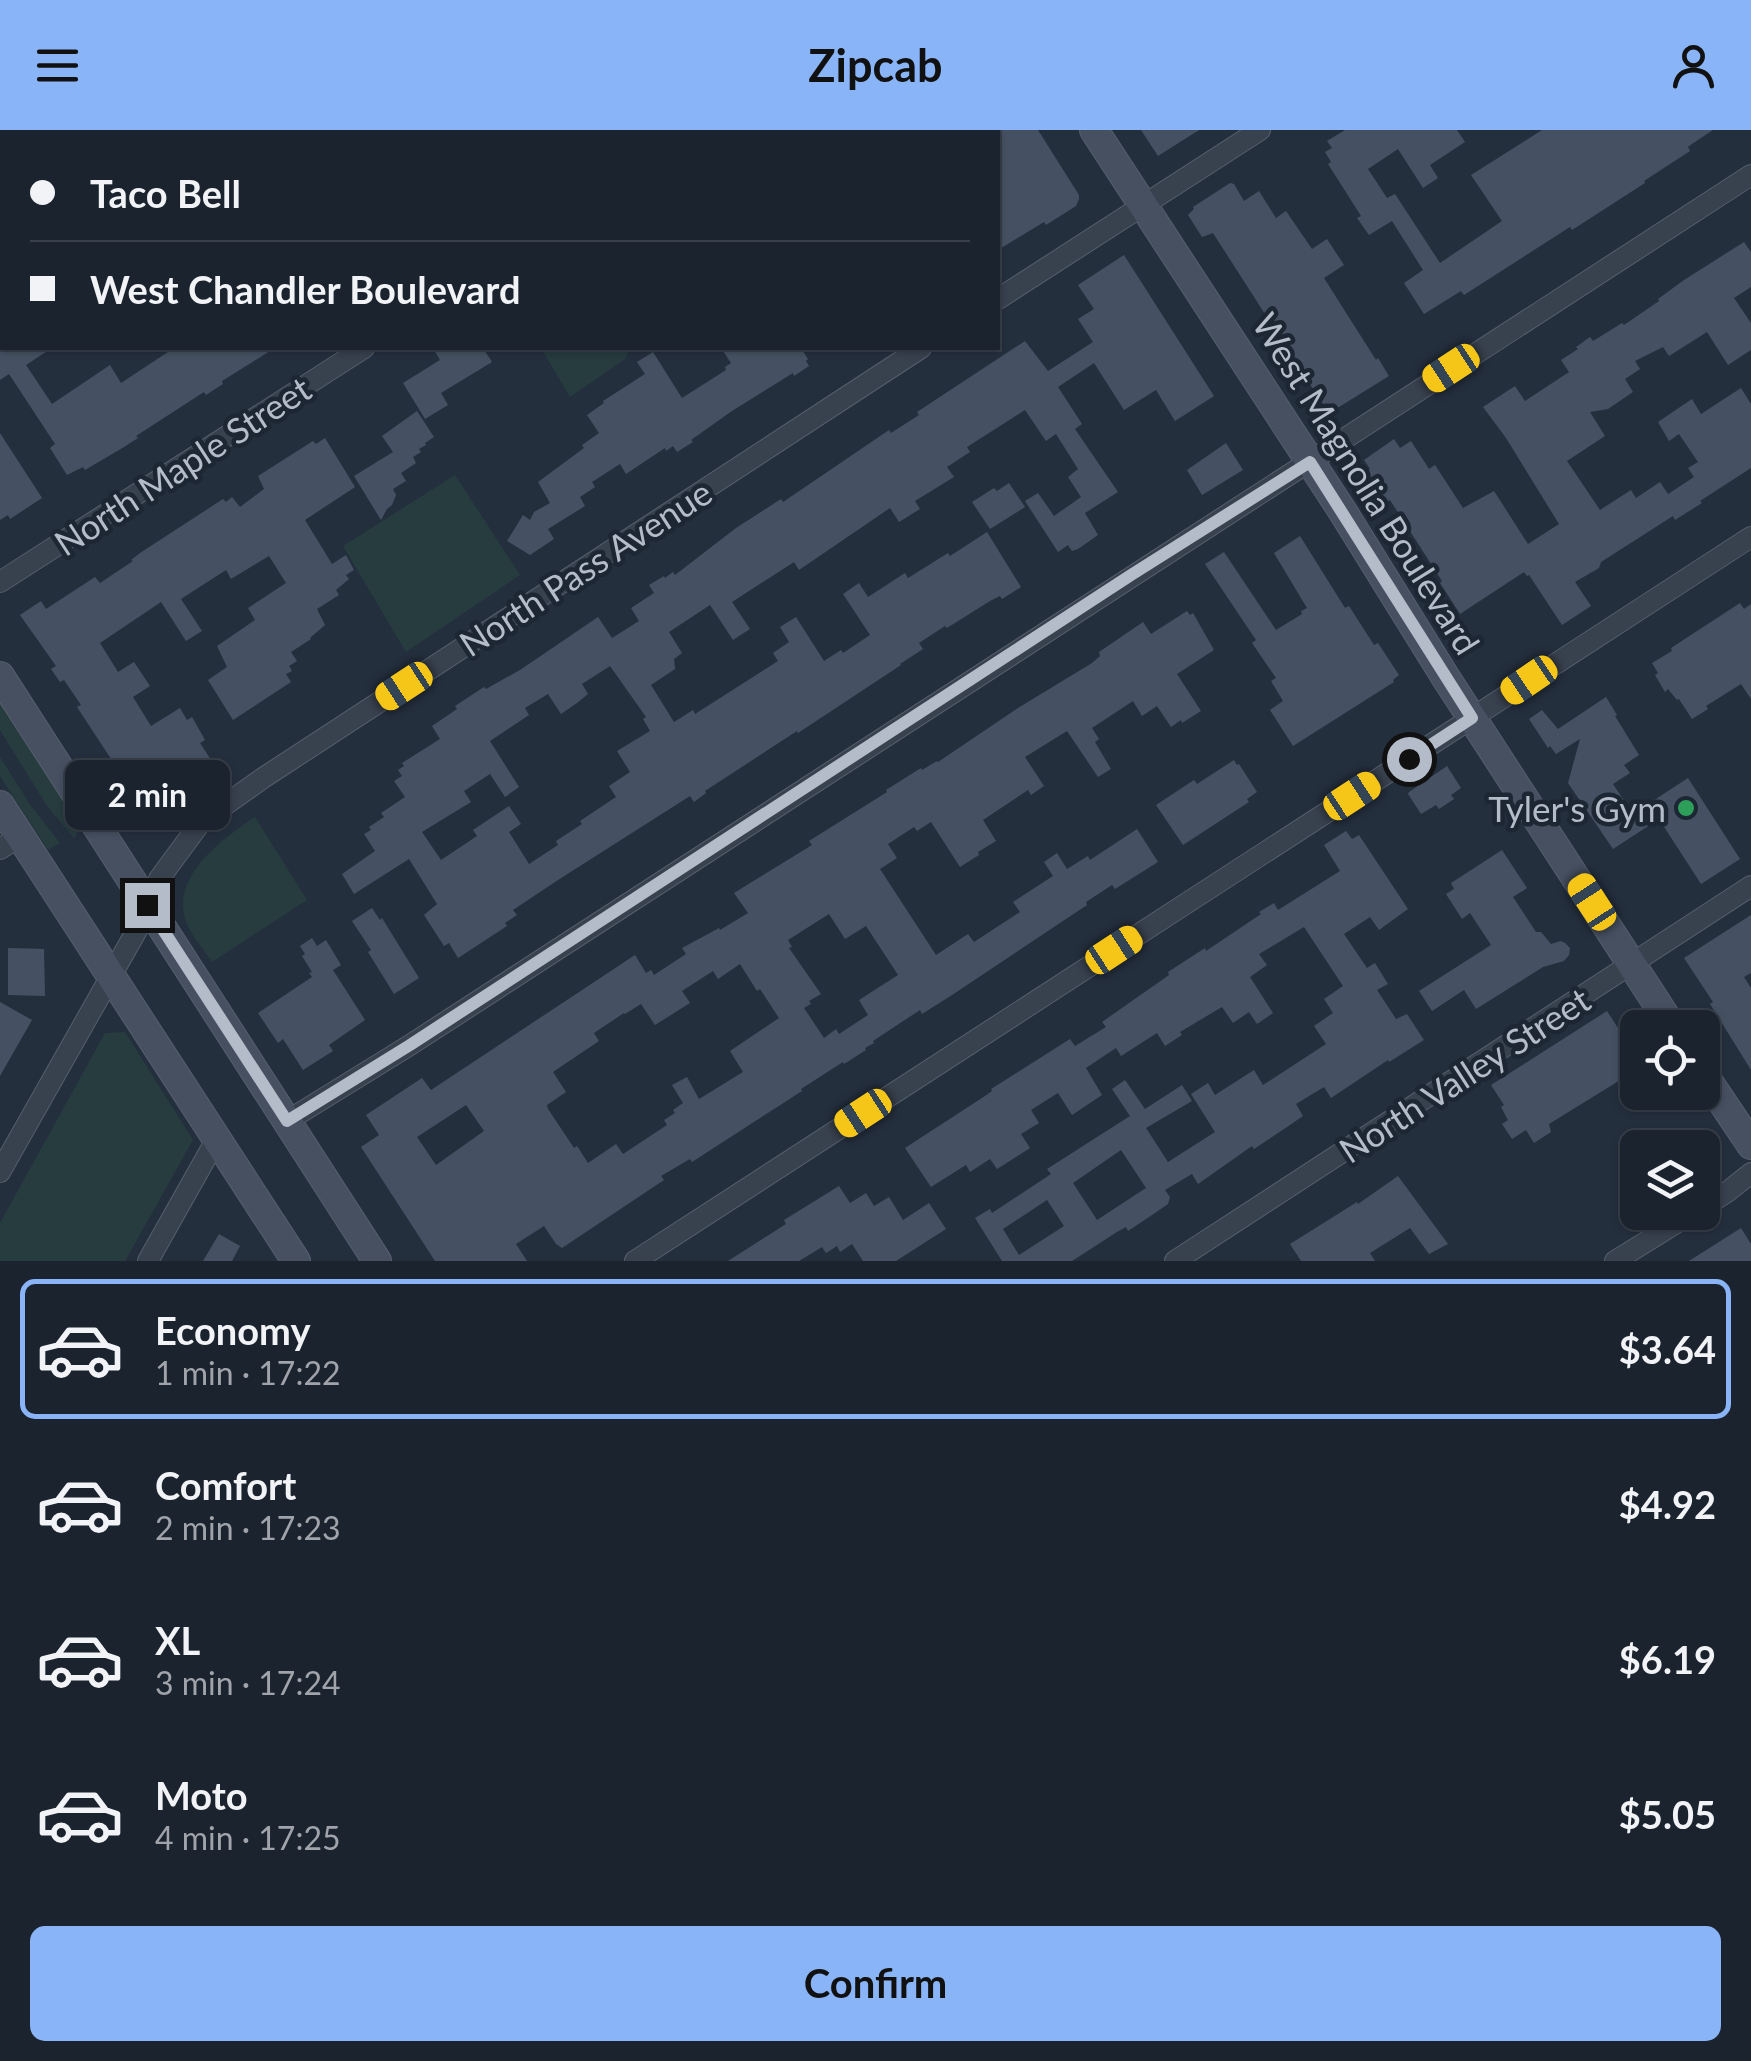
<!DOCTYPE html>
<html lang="en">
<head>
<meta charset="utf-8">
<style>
  :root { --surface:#1b232e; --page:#282f3a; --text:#f1f3f6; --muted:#a0a4aa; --line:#39404a; --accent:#8ab4f8 }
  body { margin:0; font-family:Lato,sans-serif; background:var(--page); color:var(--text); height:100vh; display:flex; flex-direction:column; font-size:38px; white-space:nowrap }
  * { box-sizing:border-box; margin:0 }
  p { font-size:32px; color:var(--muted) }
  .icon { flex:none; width:55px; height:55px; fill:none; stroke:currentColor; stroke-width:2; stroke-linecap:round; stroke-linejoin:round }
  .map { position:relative; height:1131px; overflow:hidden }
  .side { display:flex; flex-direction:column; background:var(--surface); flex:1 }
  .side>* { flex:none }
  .hud { position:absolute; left:0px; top:0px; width:1000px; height:220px; box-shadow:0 2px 8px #0004,0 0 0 2px var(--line); display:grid; align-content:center; height:220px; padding:0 30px; background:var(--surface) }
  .buttons { position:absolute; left:1620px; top:880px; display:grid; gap:20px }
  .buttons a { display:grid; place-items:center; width:100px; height:100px; border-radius:15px; background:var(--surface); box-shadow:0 2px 8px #0004,0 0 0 2px var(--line); font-size:50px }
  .end { position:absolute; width:45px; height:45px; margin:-22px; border:12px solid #b4bcc9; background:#111; box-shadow:0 0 0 5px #111 }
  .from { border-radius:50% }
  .bubble { position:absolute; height:70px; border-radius:15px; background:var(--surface); box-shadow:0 2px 8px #0004,0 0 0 2px var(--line); font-size:32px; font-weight:700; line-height:70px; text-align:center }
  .car { position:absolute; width:30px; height:60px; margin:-30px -15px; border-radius:12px; box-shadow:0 0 8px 2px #0007; background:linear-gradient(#f5c518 24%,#345 0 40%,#f5c518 0 76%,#345 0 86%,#f5c518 0) }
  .hud b { display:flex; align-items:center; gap:35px; height:95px; font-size:38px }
  .hud b+b { border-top:2px solid var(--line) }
  .hud i { width:25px; height:25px; background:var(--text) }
  ul { padding:18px 0 0; list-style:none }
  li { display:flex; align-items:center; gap:30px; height:140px; margin:0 20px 15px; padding:0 10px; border:5px solid transparent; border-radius:15px }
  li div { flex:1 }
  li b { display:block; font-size:38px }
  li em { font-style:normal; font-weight:700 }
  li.active { border-color:var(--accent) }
  li>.icon { width:90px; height:90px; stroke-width:1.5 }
  .primary-button { display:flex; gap:20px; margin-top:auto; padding:20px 30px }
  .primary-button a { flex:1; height:115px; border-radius:15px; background:var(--accent); color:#111; font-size:40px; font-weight:700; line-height:115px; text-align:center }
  header { display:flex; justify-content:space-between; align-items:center; height:130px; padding:0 30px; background:var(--accent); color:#111; font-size:45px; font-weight:700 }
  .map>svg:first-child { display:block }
  .green { fill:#263c3f }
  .building { fill:#455162; fill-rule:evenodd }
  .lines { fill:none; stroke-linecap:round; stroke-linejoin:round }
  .minor-casing { stroke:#565f6c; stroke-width:22 }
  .secondary-casing { stroke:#565f6c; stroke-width:30 }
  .minor { stroke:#38414e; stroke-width:20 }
  .secondary { stroke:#465061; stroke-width:28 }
  .route { stroke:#b4bcc9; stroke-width:12 }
  .leisure-dot { fill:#2e9e5b; stroke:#1d2633; stroke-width:4 }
  .labels { text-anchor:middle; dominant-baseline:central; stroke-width:9; stroke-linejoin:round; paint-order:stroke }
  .street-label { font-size:35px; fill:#b4bcc9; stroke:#1d2633 }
  .poi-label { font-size:35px; fill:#b4bcc9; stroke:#1d2633; text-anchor:end }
</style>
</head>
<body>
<header><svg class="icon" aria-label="menu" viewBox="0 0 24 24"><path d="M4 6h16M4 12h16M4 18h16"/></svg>Zipcab<svg class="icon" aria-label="person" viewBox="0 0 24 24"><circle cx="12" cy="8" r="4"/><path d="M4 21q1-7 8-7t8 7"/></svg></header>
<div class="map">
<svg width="1751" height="1131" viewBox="0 0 1751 1131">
  <rect width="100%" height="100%" fill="#242f3e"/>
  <g class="green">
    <polygon points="541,218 630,218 625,229 570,267"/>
    <polygon points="455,345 520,445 406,522 343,416"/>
    <polygon points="0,572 81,697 74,708 47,676 0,600"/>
    <polygon points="0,627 31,676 60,713 48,720 0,646"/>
    <path d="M255,687L307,770L212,832C203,818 187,801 184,784C175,743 226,706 255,687Z"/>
    <polygon points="125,902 193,1010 125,1131 0,1131 0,1093 105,903"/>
  </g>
  <g class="building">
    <polygon points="998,0 1038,0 1079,65 1079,69 1076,76 1046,95 1044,92 998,120"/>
    <polygon points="1141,0 1199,0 1158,26"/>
    <polygon points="1345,0 1457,0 1465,12 1430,35 1438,48 1423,58 1398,19 1368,39 1387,68 1395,64 1440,133 1502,91 1471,45 1542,0 1713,0 1689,16 1688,17 1690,21 1644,51 1645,53 1572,100 1570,97 1464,165 1461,161 1424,184 1404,153 1423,140 1392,91 1369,105 1357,88 1361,86 1328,34 1331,32 1325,22 1332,18 1327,11"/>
    <polygon points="1230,53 1234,54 1244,71 1259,61 1276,88 1286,81 1312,119 1327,109 1344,135 1324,148 1376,230 1378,228 1389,246 1339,277 1329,278 1322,273 1213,103 1202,107 1188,85 1194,79 1193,77"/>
    <polygon points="1744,112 1751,122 1751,157 1734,168 1751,193 1751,220 1728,235 1707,202 1669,226 1663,217 1635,231 1640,239 1625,249 1633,262 1608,279 1590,282 1605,306 1567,331 1600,380 1631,360 1636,368 1660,352 1668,364 1694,347 1688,338 1698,332 1679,304 1669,311 1658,292 1692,269 1701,284 1741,258 1751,274 1751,338 1700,371 1702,373 1675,390 1673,386 1601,432 1599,438 1575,452 1591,476 1562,495 1529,445 1527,446 1524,442 1460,484 1440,453 1442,451 1390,370 1387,372 1367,341 1370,339 1364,330 1394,309 1400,318 1411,311 1429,339 1435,335 1463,378 1494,361 1528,414 1559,394 1506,308 1483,277 1515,256 1525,271 1569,242 1561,230 1578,219 1576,217 1590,207 1593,211 1622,193 1624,195 1659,171 1658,169 1684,150"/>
    <path d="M1124,125L1214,266L1175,291L1156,260L1124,280L1094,233L1058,257L1082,294L1075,299L1118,362L1085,383L1098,405L1078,419L1072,421L1068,415L1058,422L1025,371L1038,363L1054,386L1081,367L1068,347L1078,339L1056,304L1046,311L1025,280L967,317L970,322L947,337L954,347L915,371L920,379L899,392L890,378L799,440L794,432L732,472L750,499L733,510L710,475L669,502L682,523L674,529L675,539L651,555L674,592L693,580L695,584L778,531L773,523L789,512L780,497L796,487L824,531L841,520L843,523L870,505L843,464L859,453L868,467L905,443L908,448L948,423L950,426L987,402L1021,457L1002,469L1000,466L990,471L947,498L945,496L919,513L923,519L900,534L901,535L798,603L797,601L705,661L706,663L694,672L690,666L558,750L513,780L517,785L505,793L507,796L458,828L449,813L444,816L424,785L437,774L409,729L354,764L342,744L375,721L364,704L371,700L369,697L384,687L381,683L405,667L394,651L402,646L398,640L404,636L402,633L440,609L432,596L457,579L455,576L484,557L486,559L520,540L598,487L612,508L639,491L631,478L654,463L649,455L664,446L665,448L673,442L675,445L736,398L781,369L783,372L889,300L891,303L919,285L917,282L1025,211L1048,241L1093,212L1078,189L1094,179L1078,155ZM610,536L646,587L643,589L650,601L617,621L630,642L609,656L616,667L580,691L582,694L556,711L558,715L529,734L509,702L521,694L509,676L473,700L477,706L441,730L422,702L471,672L464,661L490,644L505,667L519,657L490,611L529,585L525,578L548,564L561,584L577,573L588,564L582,554Z"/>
    <polygon points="0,218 52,218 26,235 52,274 110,235 121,253 174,218 275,218 222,251 223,254 206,265 204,262 136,306 138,308 124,317 85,340 83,337 67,345 50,318 55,314 9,244 0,250"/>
    <polygon points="433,218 483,218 492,232 441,263 448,275 425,289 403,253 440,230"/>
    <polygon points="721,218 801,218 808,229 806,231 809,236 794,246 793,243 732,281 691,310 693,312 677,322 673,316 666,321 665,318 626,344 620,334 592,352 595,357 580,367 585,376 548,399 554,409 530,425 507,411 523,385 530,390 534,382 550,373 538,352 584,318 582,315 599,303 587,285 604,273 603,271 645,244 637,232 653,222 682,268 726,240 725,237 731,233"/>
    <polygon points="417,281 434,307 425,313 426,315 419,319 421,322 413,327 416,333 401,343 406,351 393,359 396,365 392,375 387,379 381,390 354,346 393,322 382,306"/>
    <polygon points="0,303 42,368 10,389 8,385 0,390"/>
    <polygon points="325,308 355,357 305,390 332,434 346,425 354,440 346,445 349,449 336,460 339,465 317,479 325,495 310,508 311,509 291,522 297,531 289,536 292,541 286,544 291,552 233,590 208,550 227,537 217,516 255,490 248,478 286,453 269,426 231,449 226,440 181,469 202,501 186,511 161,472 100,513 118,542 134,532 150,556 133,567 151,596 180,578 187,590 192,587 205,610 200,613 213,633 146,677 135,660 140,657 123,630 115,635 77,577 81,575 64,550 60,552 51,539 56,536 20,485 41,471 46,479 95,447 100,453 133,431 131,430 140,423 223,369 226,372 232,367 240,377 264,359 258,346 313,311 316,314"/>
    <polygon points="1226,313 1243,340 1202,365 1187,340"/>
    <polygon points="1009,353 1025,377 990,399 972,372 994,358 997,361"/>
    <polygon points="1300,406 1345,478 1349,476 1374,515 1378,513 1399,545 1393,550 1394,552 1293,616 1270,580 1283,571 1271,551 1276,548 1252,513 1256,510 1205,434 1224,422 1276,500 1302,484 1301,481 1307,478 1274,423"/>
    <polygon points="1740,473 1744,479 1751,474 1751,569 1741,554 1706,576 1708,579 1692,589 1679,569 1677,570 1668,559 1665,562 1655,545 1658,543 1652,533 1672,521 1671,518"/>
    <path d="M1187,481L1190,485L1193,483L1214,520L1177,544L1201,581L1182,593L1181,590L1171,597L1157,576L1142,586L1133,571L1092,598L1099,609L1095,612L1111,639L1098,647L1067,601L1025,627L1044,656L1031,665L1028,660L983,690L996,711L978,722L979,725L960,737L931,692L917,701L914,697L888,714L897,728L880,739L936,825L968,804L974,812L1020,782L1013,772L1053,746L1044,732L1057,723L1067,739L1088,726L1090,730L1137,699L1158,732L1115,759L1112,755L1086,772L1087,775L952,865L922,884L920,880L873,911L874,913L865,918L866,920L844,934L843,932L801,959L802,961L692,1032L690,1029L661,1046L664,1050L562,1118L556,1114L544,1096L516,1114L527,1131H435L361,1017L379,1005L366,985L422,948L431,960L635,825L646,843L651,840L654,845L686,824L682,818L719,798L720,800L748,783L734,763L812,715L809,711L887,662L886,660L921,638L922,640L937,631L938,632L1018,578L1092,533L1100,526L1099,522L1143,492L1151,504ZM829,784L845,809L866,796L898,845L859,870L868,885L839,904L836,899L824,908L804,878L811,874L809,871L821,864L789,818L792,817L788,810ZM740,834L757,861L760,859L779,888L730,921L743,942L699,969L687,947L672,955L683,973L673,980L675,983L664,990L667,995L623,1024L616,1014L588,1033L577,1016L574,1018L548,979L547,975L566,962L553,942L599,911L594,903L624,883L625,884L641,874L655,895L690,873L682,861L713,841L718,849ZM466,975L484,1001L436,1035L417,1007Z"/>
    <polygon points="1606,567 1617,585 1615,586 1639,625 1624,635 1630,643 1613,654 1633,684 1688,648 1740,729 1701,754 1659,689 1613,719 1568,653 1580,609 1556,624 1550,616 1548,618 1529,589 1542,580 1558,599"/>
    <polygon points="1234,630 1237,635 1239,634 1257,662 1247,669 1249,672 1183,715 1156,675 1194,650 1197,654"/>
    <polygon points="1447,636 1461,658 1451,665 1454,669 1439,679 1436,675 1421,684 1408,664 1409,662"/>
    <path d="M1346,701L1352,709L1359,705L1408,779L1379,800L1370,787L1344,804L1367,838L1375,833L1388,854L1377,860L1396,889L1407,884L1424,910L1389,932L1388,930L1331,968L1324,957L1296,974L1303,986L1287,997L1254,1019L1252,1016L1198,1054L1192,1044L1165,1060L1170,1067L1168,1074L1155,1083L1128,1101L1126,1097L1117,1102L1072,1131H1002L975,1088L990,1079L992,1083L1051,1044L1047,1039L1130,986L1112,959L1125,950L1145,979L1182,955L1192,971L1146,998L1168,1032L1215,1002L1191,964L1208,953L1215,965L1254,940L1263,955L1326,914L1314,896L1333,883L1324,869L1343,856L1304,797L1259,824L1267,835L1250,847L1273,883L1257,894L1249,882L1233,893L1222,877L1180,902L1182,905L1165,916L1157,903L1121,926L1116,918L1086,938L1102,965L1072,985L1058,963L1031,980L1039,993L1021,1004L1030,1018L997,1039L990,1029L970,1042L966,1035L931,1057L905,1018L985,966L992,961L991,959L1070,909L1075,916L1106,897L1102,892L1169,845L1168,842L1205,818L1206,821L1261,784L1259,782L1274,773L1278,780L1340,741L1324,715ZM1121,1020L1146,1058L1097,1090L1073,1053ZM1047,1070L1064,1096L1019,1125L1003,1099Z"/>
    <polygon points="1502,720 1527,758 1513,767 1536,802 1541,802 1551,814 1561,811 1565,813 1570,818 1569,825 1564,831 1543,837 1476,879 1464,860 1432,881 1419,861 1491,815 1470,783 1462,789 1446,764 1454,759 1451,753"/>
    <polygon points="372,778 380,790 382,788 419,848 394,864 368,822 371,820 352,791"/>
    <polygon points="1751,785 1751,843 1744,847 1751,858 1751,940 1710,874 1713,872 1684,828"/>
    <polygon points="312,808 317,816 326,810 341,835 333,840 365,890 329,915 333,921 303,940 283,909 278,913 258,883 312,847 309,843 312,842 302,826 305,824 300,816"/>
    <polygon points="8,818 44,819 45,866 8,865"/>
    <polygon points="0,872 32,890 0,946"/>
    <polygon points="1607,881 1638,929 1638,939 1549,994 1551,1002 1534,1013 1526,1000 1512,1009 1502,994 1508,990 1501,977 1504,975 1491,955"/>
    <polygon points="1398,1046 1448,1114 1429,1124 1410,1098 1370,1123 1375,1131 1301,1131 1290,1114 1357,1072 1358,1074"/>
    <polygon points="839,1056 850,1073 866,1063 874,1076 889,1067 903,1090 929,1073 946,1099 896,1131 863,1131 852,1114 840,1122 837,1116 826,1123 822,1117 799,1131 728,1131 786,1094 784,1090"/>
    <polygon points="1741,1098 1751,1114 1751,1131 1689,1131"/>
    <polygon points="219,1104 240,1116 232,1131 203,1131"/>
  </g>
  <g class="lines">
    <g class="minor-casing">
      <g id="minor">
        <polyline points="138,2 142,0"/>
        <polyline points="698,2 702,0"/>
        <polyline points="0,91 2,90"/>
        <polyline points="998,169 1260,0"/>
        <polyline points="0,452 364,218"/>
        <polyline points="0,719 20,706"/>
        <polyline points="287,991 410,915 1751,45"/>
        <polyline points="0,1042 137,800 159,749 201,692 263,648 921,218"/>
        <polyline points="1702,1078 1727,1062 1751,1043"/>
        <polyline points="148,1131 216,1010"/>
        <polyline points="635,1131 1751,407"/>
        <polyline points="1175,1131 1751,756"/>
        <polyline points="1615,1131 1694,1082"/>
      </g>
    </g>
    <g class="secondary-casing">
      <g id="secondary">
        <polyline points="1094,0 1343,382 1446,548 1673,898"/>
        <polyline points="0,546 377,1131"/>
        <polyline points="0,675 296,1131"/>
        <polyline points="1702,942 1751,1015"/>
      </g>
    </g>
    <use href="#minor" class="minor"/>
    <use href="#secondary" class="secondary"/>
  </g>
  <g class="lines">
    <polyline class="route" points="147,775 287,991 410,915 1131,445 1310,332 1472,588 1409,629"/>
  </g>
  <circle class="leisure-dot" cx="1686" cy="678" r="10"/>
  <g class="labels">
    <g class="street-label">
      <text transform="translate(182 335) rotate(-33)">North Maple Street</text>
      <text transform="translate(1367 353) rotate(58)">West Magnolia Boulevard</text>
      <text transform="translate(585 437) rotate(-33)">North Pass Avenue</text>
      <text transform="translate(1464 944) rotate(-33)">North Valley Street</text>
    </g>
    <g class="poi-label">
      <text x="1666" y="678">Tyler's Gym</text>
    </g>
  </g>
</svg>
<div class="buttons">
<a><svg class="icon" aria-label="locate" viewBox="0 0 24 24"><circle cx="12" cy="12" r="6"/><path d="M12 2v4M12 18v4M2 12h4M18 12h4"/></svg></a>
<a><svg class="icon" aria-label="layers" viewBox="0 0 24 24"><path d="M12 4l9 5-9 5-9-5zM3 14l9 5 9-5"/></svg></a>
</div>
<i class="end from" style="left:1409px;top:629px"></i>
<i class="end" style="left:147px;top:775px"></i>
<div class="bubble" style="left:65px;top:630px;width:165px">2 min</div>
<i class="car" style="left:1451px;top:238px;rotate:237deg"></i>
<i class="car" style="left:1529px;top:550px;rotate:236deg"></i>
<i class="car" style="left:404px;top:556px;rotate:237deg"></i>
<i class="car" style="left:1352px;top:666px;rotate:57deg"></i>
<i class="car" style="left:1592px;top:772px;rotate:327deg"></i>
<i class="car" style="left:1114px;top:820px;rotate:57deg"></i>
<i class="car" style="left:863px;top:983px;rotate:237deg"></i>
<div class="hud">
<b><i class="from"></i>Taco Bell</b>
<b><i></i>West Chandler Boulevard</b>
</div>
</div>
<section class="side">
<ul>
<li class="active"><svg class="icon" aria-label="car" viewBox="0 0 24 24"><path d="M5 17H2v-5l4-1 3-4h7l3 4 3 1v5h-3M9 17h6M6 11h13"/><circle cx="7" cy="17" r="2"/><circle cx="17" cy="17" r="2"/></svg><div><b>Economy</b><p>1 min · 17:22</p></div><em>$3.64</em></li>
<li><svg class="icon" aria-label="car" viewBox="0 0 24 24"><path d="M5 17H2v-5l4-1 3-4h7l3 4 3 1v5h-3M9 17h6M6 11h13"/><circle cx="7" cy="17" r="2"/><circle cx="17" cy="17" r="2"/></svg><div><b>Comfort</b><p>2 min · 17:23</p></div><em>$4.92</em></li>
<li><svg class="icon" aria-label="car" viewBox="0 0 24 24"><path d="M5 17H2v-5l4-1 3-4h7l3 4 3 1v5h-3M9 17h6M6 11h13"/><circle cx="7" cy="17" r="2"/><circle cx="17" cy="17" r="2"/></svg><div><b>XL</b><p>3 min · 17:24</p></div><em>$6.19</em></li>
<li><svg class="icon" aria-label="car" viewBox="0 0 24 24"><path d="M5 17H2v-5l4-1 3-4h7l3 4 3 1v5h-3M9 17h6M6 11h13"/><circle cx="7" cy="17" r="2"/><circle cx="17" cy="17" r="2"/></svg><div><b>Moto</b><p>4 min · 17:25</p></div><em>$5.05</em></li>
</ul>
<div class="primary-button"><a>Confirm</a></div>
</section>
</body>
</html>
